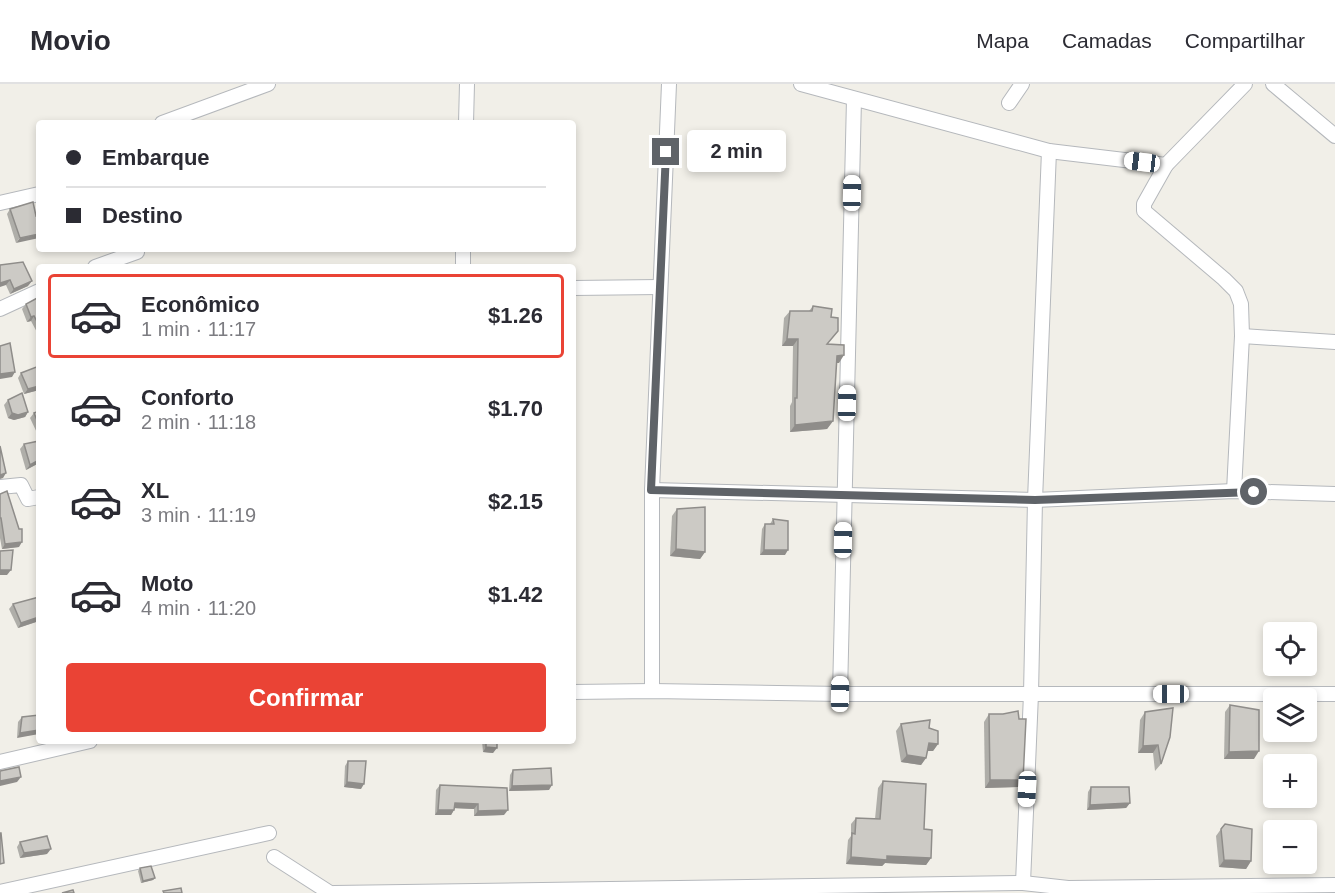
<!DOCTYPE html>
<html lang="pt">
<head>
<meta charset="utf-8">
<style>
  :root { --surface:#fff; --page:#f7f7f7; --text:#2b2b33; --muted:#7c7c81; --line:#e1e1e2; --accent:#ea4335 }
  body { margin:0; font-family:Helvetica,sans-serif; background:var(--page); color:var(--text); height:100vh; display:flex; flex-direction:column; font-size:22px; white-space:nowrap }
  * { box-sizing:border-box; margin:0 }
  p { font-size:20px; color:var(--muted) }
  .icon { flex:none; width:33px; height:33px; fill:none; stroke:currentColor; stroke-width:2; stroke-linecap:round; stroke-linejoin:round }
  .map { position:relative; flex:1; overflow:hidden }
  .side { position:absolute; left:36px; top:180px; width:540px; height:480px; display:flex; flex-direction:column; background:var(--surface); border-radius:6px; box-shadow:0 3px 9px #0003 }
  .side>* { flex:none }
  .hud { position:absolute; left:36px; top:36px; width:540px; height:132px; border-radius:6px; box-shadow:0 3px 9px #0003; display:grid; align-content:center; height:132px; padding:0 30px; background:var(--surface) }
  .tools { position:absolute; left:1263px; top:538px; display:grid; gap:12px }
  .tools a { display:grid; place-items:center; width:54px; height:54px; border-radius:6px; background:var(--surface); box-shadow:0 3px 9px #0003; font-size:30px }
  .end { position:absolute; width:27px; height:27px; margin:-14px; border:8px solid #5f6368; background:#fff; box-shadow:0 0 0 3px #fff }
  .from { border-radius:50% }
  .bubble { position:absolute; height:42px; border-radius:6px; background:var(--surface); box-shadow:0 3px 9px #0003; font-size:20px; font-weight:800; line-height:42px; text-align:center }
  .car { position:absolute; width:18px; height:36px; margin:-18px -9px; border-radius:8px; box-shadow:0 0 4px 2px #0007; background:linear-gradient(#fff 24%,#345 0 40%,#fff 0 76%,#345 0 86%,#fff 0) }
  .hud b { display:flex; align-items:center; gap:21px; height:57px; font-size:22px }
  .hud b+b { border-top:2px solid var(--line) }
  .hud i { width:15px; height:15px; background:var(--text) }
  ul { padding:10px 0 0; list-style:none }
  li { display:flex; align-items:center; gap:18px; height:84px; margin:0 12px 9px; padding:0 18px; border:3px solid transparent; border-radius:6px }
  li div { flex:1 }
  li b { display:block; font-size:22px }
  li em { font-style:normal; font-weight:800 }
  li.selected { border-color:var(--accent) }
  li>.icon { width:54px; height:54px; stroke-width:1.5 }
  .primary-button { display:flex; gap:12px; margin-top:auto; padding:12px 30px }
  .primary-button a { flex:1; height:69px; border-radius:6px; background:var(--accent); color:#fff; font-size:24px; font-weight:800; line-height:69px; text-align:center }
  header { display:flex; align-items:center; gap:36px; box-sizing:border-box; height:84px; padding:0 30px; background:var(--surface); border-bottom:2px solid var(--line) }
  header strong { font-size:28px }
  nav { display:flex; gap:33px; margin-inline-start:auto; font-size:21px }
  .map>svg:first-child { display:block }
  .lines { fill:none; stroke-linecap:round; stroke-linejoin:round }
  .minor-casing { stroke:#b5b8bc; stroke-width:16 }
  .minor { stroke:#fff; stroke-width:14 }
  .wall { fill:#afaea9 }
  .shaded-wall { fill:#8f8d8a }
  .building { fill:#cccac5; stroke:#8f8d8a; stroke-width:1.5 }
  .route { stroke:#5f6368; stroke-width:8 }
</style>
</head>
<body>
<header>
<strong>Movio</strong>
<nav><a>Mapa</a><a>Camadas</a><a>Compartilhar</a></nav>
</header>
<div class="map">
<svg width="1335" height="809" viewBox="0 0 1335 809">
  <rect width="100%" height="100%" fill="#f1efe8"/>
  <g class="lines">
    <g class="minor-casing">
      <g id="minor">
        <polyline points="801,0 1049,67 1166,81 1245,0"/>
        <polyline points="1273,0 1335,52"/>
        <polyline points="1009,19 1022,0"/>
        <polyline points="162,39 268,0"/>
        <polyline points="466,39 467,0"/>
        <polyline points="1166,81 1144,120 1144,127 1224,195 1236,207 1241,220 1242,252 1234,407"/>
        <polyline points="0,119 39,110"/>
        <polyline points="95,183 137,168"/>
        <polyline points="463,183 463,165"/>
        <polyline points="573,204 659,203"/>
        <polyline points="0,225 39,207"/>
        <polyline points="1242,252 1335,258"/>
        <polyline points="0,403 21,401 28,415 39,413"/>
        <polyline points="652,406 1035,416 1234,407 1335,410"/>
        <polyline points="652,607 652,406 669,0"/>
        <polyline points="573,608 652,607 840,610 1335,610"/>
        <polyline points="840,610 854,15"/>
        <polyline points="0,678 90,657"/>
        <polyline points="274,773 330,809"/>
        <polyline points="1023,799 1031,610 1035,416 1049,67"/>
        <polyline points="0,808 269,749"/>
        <polyline points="334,809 1023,799 1068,804 1335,801"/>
      </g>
    </g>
    <use href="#minor" class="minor"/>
  </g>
  <g class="wall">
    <polygon points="10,125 36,132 16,159 7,130"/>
    <polygon points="0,181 28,202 10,210 6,201"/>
    <polygon points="39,213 39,252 31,237 27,238 22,225 26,220"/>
    <polygon points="813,222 828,260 839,279 836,279 833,337 827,345 790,348 790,322 792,318 793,262 782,262 784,234 790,227 809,227"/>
    <polygon points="39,282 39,306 24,310 18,294 21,289"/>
    <polygon points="8,316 28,328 25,333 14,336 8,334 4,321"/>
    <polygon points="39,327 39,353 30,334 34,329"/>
    <polygon points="24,360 39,379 26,386 20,365"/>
    <polygon points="0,410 19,463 2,465 0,454"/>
    <polygon points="677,425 705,468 700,475 670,472 672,432"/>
    <polygon points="773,435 785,471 760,471 762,445 765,440 770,440"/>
    <polygon points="39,513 39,537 18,544 9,525 13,520"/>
    <polygon points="1230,621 1254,675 1224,675 1225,628"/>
    <polygon points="1173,624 1161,680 1155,687 1153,669 1138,669 1140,636 1145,628"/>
    <polygon points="989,630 1023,696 1018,703 985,704 984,638"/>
    <polygon points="39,631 17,654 18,638 22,633"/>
    <polygon points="901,640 929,644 938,660 933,667 927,667 926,674 921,681 901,678 896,647"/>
    <polygon points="482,657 497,657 493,669 483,668"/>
    <polygon points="348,677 361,705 344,703 345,682"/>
    <polygon points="513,686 549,706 509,707 510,691"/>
    <polygon points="883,697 924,745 931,774 926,781 885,779 882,782 846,780 848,756 851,752 851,740 856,734 875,735 878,704"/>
    <polygon points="440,701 504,731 474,732 474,725 455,724 451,731 435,731 436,706"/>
    <polygon points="1091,703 1130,719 1126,724 1087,726 1088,708"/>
    <polygon points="1221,745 1251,777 1246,785 1219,783 1216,752"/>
    <polygon points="20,758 47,770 20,774 17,763"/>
    <polygon points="140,784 155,794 153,796 141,799 138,787"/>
  </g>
  <g class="shaded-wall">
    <polygon points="39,150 39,154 16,159 20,154"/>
    <polygon points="10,196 6,201 0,203 0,199"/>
    <polygon points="32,197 28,202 10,210 14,205"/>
    <polygon points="34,232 31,237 27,238 31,233"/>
    <polygon points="787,255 798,255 793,262 782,262"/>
    <polygon points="844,271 839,279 831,279 837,272"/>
    <polygon points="15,288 12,293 0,295 0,290"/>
    <polygon points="39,302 39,306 24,310 28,305"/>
    <polygon points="28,328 25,333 14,336 8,334 12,329"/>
    <polygon points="833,337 827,345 790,348 795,341"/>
    <polygon points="39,376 39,379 26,386 30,381"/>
    <polygon points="6,389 3,394 0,395 0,391"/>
    <polygon points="22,458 19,463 2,465 5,460"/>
    <polygon points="676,465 705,468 700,475 670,472"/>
    <polygon points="764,466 788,466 785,471 760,471"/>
    <polygon points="0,486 11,486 7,491 0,491"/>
    <polygon points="39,533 39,537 18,544 21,539"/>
    <polygon points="39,646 39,650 17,654 20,649"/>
    <polygon points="929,659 938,660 933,667 923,667"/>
    <polygon points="1158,661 1153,669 1138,669 1143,662"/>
    <polygon points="486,663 497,664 493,669 483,668"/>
    <polygon points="1259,667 1254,675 1224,675 1229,668"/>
    <polygon points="907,671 926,674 921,681 901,678"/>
    <polygon points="21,693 17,698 0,702 0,697"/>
    <polygon points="990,696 1023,696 1018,703 985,704"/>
    <polygon points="347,698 364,700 361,705 344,703"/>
    <polygon points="552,701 549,706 509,707 512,702"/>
    <polygon points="455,719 478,720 474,725 451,724"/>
    <polygon points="1130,719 1126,724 1087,726 1090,721"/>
    <polygon points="438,726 454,726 451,731 435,731"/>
    <polygon points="508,726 504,731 474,732 478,727"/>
    <polygon points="51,765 47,770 20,774 24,769"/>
    <polygon points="887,772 931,774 926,781 885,779 882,782 846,780 851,773"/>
    <polygon points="1224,776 1251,777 1246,785 1219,783"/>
    <polygon points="155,794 153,796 141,799 143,797"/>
  </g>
  <g class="building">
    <polygon points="33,118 36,132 39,131 39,150 20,154 10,125"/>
    <polygon points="23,178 32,197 14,205 10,196 0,199 0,181"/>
    <polygon points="39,213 39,241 34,232 31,233 26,220"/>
    <polygon points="813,222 832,225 831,233 838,234 838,247 827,260 844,261 844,271 837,272 833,337 795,341 795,314 797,314 798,255 787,255 790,227 812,227"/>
    <polygon points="10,259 15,288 0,290 0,262"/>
    <polygon points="39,282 39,302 28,305 21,289"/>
    <polygon points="22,309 28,328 18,331 12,329 8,316"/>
    <polygon points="39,327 39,341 34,329"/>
    <polygon points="39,357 39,376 30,381 24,360"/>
    <polygon points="0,362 6,389 0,391"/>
    <polygon points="7,407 19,445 22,445 22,458 5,460 1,434 0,434 0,410"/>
    <polygon points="705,423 705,468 676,465 677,425"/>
    <polygon points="773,435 788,437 788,466 764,466 765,440 774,440"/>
    <polygon points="13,466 11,486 0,486 0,467"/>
    <polygon points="39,513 39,533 21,539 13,520"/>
    <polygon points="1230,621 1259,626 1259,667 1229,668"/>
    <polygon points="1173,624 1170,653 1161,680 1158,661 1143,662 1145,628"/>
    <polygon points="1018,627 1019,635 1026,635 1023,696 990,696 989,630 1003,630"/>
    <polygon points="39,631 39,646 20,649 22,633"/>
    <polygon points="930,636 929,644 938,647 938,660 929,659 926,674 907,671 901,640"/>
    <polygon points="486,657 497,657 497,664 486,663"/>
    <polygon points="348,677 366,677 364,700 347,698"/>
    <polygon points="19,683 21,693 0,697 0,687"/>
    <polygon points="551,684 552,701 512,702 513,686"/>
    <polygon points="883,697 926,700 924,745 932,746 931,774 887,772 887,776 851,773 852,749 855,750 856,734 880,735"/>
    <polygon points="440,701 507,704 508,726 478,727 478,720 455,719 454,726 438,726"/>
    <polygon points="1091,703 1129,703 1130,719 1090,721"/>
    <polygon points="1225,740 1252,745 1251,777 1224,776 1221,745"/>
    <polygon points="0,749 1,749 4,779 0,780"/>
    <polygon points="47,752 51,765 24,769 20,758"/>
    <polygon points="151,782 155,794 143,797 140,784"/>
    <polygon points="181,804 182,809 164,809 163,807"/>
    <polygon points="73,806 74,809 62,809"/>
  </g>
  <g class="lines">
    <polyline class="route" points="666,68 651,406 1035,416 1254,408"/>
  </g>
</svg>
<div class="tools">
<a><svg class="icon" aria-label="locate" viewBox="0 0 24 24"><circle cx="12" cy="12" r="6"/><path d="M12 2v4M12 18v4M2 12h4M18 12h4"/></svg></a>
<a><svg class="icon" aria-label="layers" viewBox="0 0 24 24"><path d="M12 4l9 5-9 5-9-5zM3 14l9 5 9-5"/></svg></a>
<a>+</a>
<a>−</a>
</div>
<i class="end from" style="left:1254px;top:408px"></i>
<i class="end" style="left:666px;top:68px"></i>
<div class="bubble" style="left:687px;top:46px;width:99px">2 min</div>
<i class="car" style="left:1142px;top:78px;rotate:277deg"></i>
<i class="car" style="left:852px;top:109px;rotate:1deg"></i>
<i class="car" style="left:847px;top:319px;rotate:1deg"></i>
<i class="car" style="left:843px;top:456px;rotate:1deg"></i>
<i class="car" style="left:840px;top:610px;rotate:1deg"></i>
<i class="car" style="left:1171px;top:610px;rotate:270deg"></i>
<i class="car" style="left:1027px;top:705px;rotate:183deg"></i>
<div class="hud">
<b><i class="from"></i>Embarque</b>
<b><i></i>Destino</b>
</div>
<section class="side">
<ul>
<li class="selected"><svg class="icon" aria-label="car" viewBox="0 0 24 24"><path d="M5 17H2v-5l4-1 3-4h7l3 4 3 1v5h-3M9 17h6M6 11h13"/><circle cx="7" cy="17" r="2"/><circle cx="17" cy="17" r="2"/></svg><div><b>Econômico</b><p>1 min · 11:17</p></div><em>$1.26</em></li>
<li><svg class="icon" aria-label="car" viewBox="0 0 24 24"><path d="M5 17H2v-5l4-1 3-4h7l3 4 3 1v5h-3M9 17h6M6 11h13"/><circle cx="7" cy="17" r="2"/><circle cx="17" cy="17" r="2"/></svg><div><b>Conforto</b><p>2 min · 11:18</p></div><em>$1.70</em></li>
<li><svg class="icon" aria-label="car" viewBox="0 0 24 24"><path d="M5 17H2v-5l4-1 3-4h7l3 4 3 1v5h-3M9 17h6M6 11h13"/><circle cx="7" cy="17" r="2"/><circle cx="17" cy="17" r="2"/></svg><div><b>XL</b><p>3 min · 11:19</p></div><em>$2.15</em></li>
<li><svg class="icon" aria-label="car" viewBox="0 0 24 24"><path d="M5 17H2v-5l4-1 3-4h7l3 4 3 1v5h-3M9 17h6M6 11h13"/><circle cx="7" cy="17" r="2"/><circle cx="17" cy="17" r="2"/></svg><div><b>Moto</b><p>4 min · 11:20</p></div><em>$1.42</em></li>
</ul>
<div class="primary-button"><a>Confirmar</a></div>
</section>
</div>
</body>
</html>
